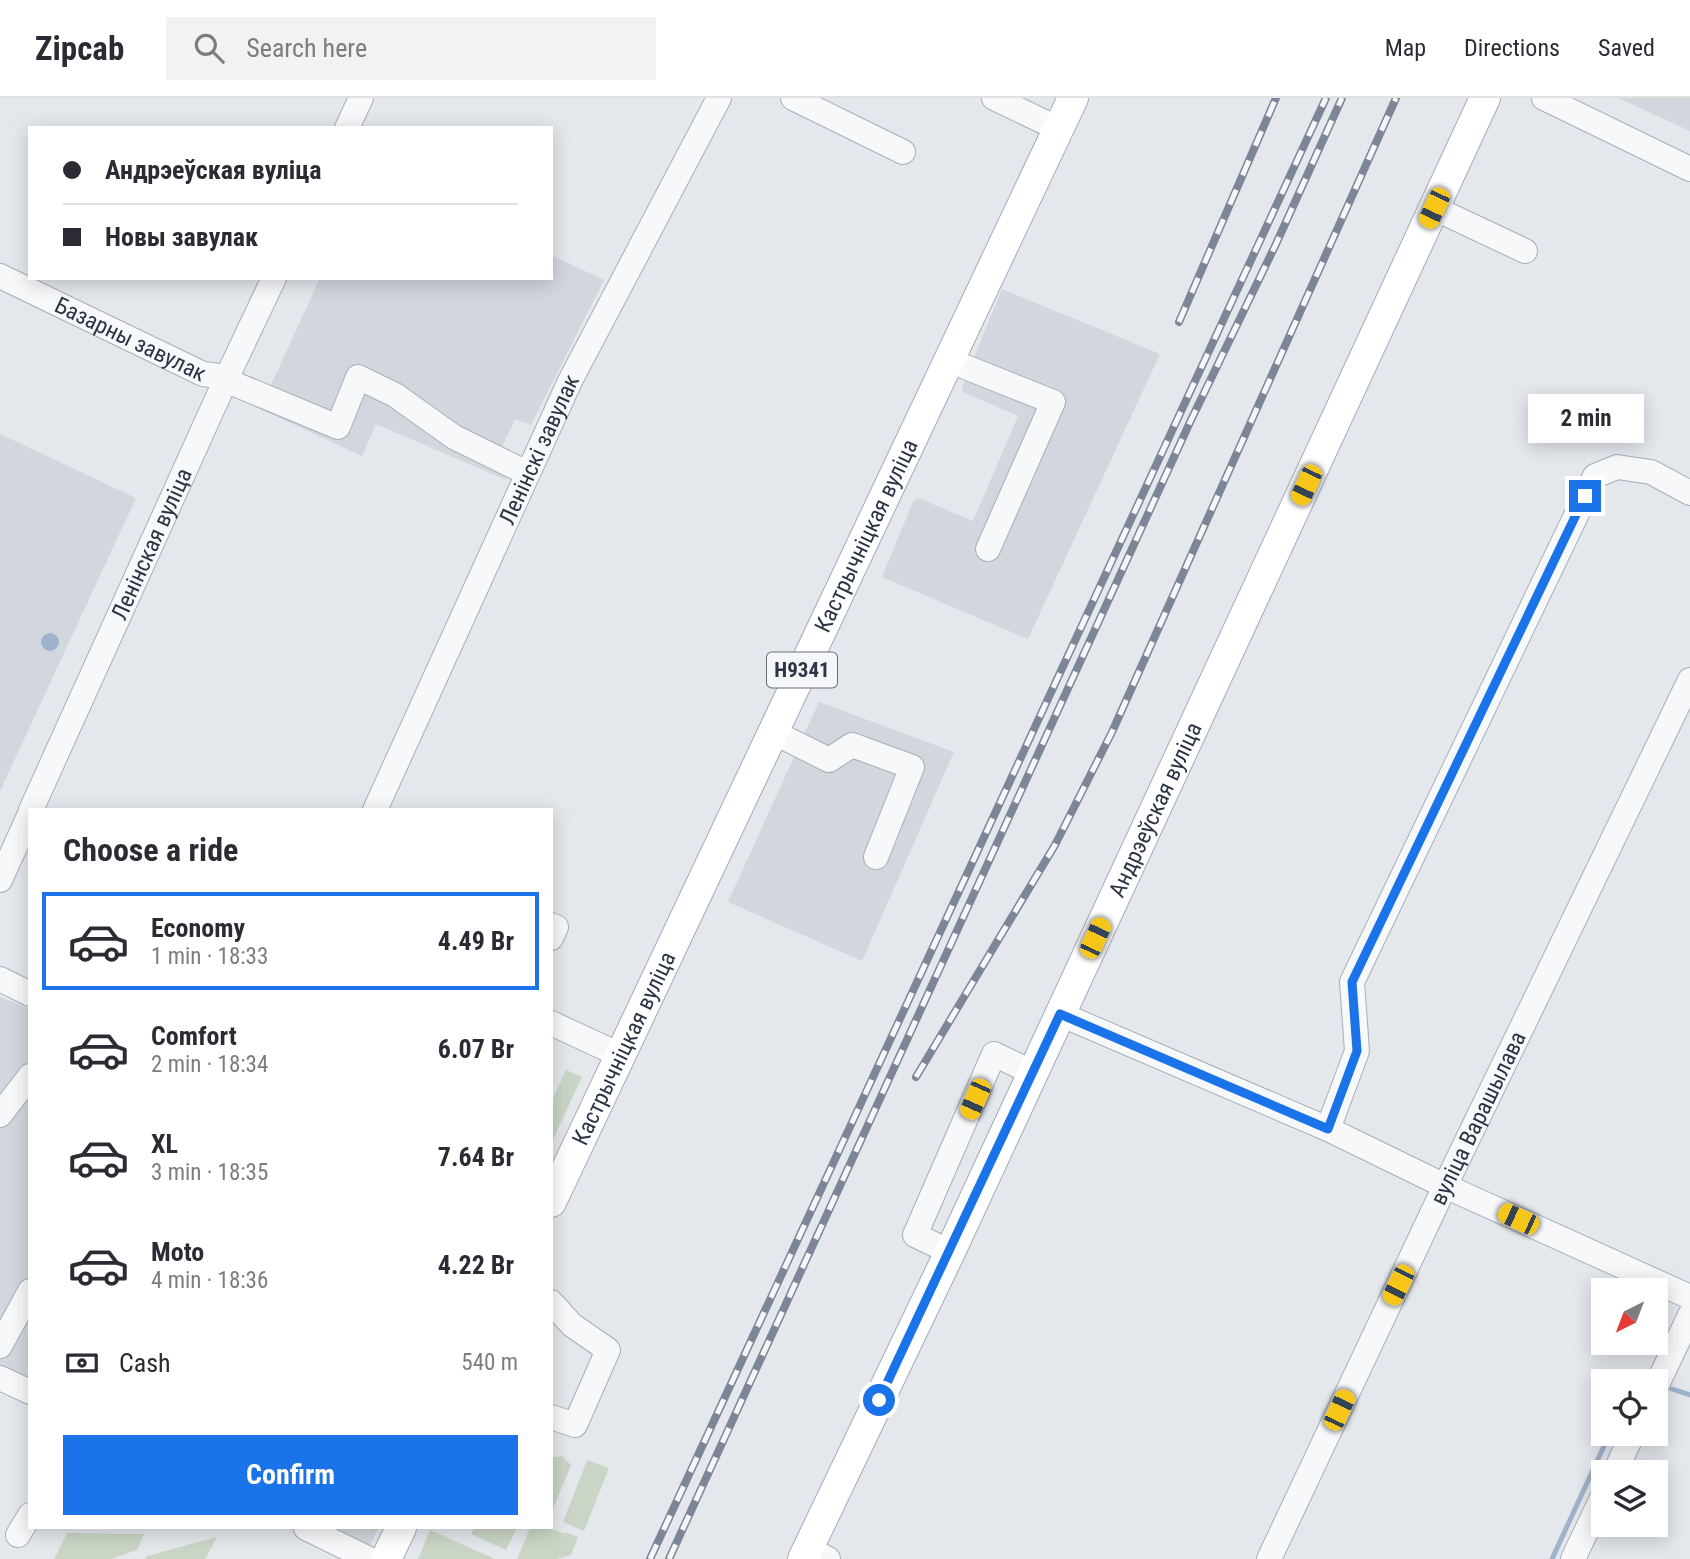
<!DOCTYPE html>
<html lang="en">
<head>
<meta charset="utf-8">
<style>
  :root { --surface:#fff; --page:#f2f2f3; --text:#2b2b33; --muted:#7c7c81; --line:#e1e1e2; --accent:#1a73e8 }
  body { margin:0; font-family:"Roboto Condensed",sans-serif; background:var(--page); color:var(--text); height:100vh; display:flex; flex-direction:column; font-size:26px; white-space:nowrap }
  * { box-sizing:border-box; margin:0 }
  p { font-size:23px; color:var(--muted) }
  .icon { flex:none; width:38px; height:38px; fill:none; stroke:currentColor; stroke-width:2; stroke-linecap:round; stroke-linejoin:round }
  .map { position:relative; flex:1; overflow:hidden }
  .details { position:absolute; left:28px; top:710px; width:525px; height:721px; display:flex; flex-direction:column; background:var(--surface); border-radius:0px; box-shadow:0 4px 18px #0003 }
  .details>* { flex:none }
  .banner { position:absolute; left:28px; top:28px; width:525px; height:154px; border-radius:0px; box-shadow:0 4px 18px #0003; display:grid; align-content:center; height:154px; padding:0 35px; background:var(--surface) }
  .needle { width:46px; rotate:222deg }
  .fabs { position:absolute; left:1591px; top:1180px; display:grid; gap:14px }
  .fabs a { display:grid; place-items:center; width:77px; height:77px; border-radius:0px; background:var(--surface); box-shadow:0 4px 18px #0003; font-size:35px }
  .end { position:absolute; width:32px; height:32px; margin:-16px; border:9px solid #1a73e8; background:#fff; box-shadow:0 0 0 4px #fff }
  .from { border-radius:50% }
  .bubble { position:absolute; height:49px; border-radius:0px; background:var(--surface); box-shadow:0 4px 18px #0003; font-size:23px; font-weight:700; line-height:49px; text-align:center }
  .car { position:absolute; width:21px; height:42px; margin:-21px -10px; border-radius:9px; box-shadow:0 0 5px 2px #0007; background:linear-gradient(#f5c518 24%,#345 0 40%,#f5c518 0 76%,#345 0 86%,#f5c518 0) }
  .banner b { display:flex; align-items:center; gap:24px; height:66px; font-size:26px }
  .banner b+b { border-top:2px solid var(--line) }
  .banner i { width:18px; height:18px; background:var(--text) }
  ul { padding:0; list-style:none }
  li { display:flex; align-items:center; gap:21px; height:98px; margin:0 14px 10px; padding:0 21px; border:4px solid transparent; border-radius:0px }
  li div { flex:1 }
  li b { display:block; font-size:26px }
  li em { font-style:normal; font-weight:700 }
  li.on { border-color:var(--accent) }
  li>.icon { width:63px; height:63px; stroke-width:1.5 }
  h2 { padding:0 35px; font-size:32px; line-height:84px }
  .pay { display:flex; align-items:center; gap:18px; height:77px; padding:0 35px; font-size:26px }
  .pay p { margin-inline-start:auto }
  .primary-button { display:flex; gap:14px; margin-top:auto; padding:14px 35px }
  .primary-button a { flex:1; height:80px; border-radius:0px; background:var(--accent); color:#fff; font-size:28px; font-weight:700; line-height:80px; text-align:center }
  header { display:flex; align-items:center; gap:42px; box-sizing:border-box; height:98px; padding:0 35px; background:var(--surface); border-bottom:2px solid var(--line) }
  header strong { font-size:33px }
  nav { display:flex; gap:38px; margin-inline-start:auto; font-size:24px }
  .search { width:490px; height:63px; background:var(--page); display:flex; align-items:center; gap:18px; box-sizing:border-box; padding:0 24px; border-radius:0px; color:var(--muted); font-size:26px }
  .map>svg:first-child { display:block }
  .built { fill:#d2d6de }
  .green { fill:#c9d6c5 }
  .water { fill:#9fb4cc }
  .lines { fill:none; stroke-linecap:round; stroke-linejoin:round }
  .stream { stroke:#9fb4cc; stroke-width:5 }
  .minor-casing { stroke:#a9aeb7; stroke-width:26 }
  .major-casing { stroke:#a3abb8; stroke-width:32 }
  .minor { stroke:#f7f8fa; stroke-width:24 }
  .major { stroke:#fff; stroke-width:30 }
  .rail-casing { stroke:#7d8696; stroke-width:8 }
  .rail { stroke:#f4f6f9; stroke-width:5; stroke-dasharray:16; stroke-linecap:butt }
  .route { stroke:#1a73e8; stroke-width:9 }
  .labels { text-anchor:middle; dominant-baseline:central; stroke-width:5; stroke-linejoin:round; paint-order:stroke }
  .shield { fill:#f4f6f9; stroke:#676e7b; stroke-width:2 }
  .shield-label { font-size:21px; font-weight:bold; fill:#2b3445 }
  .street-label { font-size:23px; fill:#2b3445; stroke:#f4f6f9 }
</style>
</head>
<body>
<header>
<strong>Zipcab</strong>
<div class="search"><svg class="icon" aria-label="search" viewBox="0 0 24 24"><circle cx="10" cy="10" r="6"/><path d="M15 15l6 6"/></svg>Search here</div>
<nav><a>Map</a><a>Directions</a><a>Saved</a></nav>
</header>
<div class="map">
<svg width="1690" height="1461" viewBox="0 0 1690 1461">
  <rect width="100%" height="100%" fill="#e4e7ec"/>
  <g class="built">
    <polygon points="1618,0 1690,0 1690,33"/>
    <polygon points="551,157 604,182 531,327 515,321 498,357 514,364 506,382 376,326 362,358 260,311 320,180 551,180"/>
    <polygon points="1002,191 1160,256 1028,541 882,479 913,404 918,400 973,423 1018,318 963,294 962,289"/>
    <polygon points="0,336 136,400 0,693"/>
    <polygon points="819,604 954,654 862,863 728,804"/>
    <polygon points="0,899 30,911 30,1305 0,1290"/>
    <polygon points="288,1430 378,1430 364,1461 352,1461"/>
  </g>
  <g class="green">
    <polygon points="566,972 582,979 551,1046 551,1005"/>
    <polygon points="562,1358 571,1367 551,1416 551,1360"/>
    <polygon points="587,1362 609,1370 584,1433 563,1424"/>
    <polygon points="474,1430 517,1430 506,1452 471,1436"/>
    <polygon points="530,1430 550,1430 564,1436 565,1434 578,1439 571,1457 557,1461 517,1461"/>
    <polygon points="430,1432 495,1461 418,1461"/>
    <polygon points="67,1435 144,1436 137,1452 111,1461 54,1461"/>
    <polygon points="217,1439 205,1461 145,1461 147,1458"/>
  </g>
  <circle class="water" cx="50" cy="544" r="9"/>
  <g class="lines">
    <g class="stream">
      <polyline points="1639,1283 1640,1281"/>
      <polyline points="1672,1291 1690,1297"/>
      <polyline points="1552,1461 1610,1335"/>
    </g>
    <g class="minor-casing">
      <g id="minor">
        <polyline points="793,0 903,54"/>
        <polyline points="994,0 1059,31"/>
        <polyline points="1544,0 1690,71"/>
        <polyline points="347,30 361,0"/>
        <polyline points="1434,110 1525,153"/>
        <path id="s1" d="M0,178L203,276L227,279"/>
        <polyline points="948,262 1053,304 988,451"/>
        <polyline points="225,282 338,329 358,279 395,297 454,339 527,375"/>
        <polyline points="773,634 829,662 852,647 912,669 876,759"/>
        <path id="s2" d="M31,712L227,279L274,180"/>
        <path id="s3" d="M375,712L570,283L719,0"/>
        <polyline points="0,782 30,716"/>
        <polyline points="551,827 556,829 551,840"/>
        <polyline points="0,881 30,896"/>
        <polyline points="1060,916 1328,1031 1445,1088 1690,1199"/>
        <polyline points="551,925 620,957"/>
        <polyline points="0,1017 30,978"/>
        <polyline points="1328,1031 1357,953 1352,884 1595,378 1617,369 1651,374 1690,395"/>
        <polyline points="950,1154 915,1137 994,956 1033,975"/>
        <polyline points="551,1204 572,1227 608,1252 575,1327 551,1319"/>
        <polyline points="0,1248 30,1193"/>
        <polyline points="0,1280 30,1294"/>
        <polyline points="1656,1289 1690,1217"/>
        <polyline points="1615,1374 1633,1335"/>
        <polyline points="306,1430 369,1461"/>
        <polyline points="18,1437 30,1417"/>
        <polyline points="808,1450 828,1461"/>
        <path id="s4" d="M1269,1461L1445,1088L1690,582"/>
        <polyline points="1573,1461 1603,1398"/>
      </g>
    </g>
    <g class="major-casing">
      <g id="major">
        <path id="s5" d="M551,1104L1073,0"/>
        <polyline points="386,1461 401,1430"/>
        <path id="s6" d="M803,1461L950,1154L1485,0"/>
      </g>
    </g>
    <use href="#minor" class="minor"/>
    <use href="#major" class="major"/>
    <g class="rail-casing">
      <g id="rail">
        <polyline points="1179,224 1276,0"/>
        <polyline points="916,979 1055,747 1112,634 1396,0"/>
        <polyline points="650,1461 1326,0"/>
        <polyline points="669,1461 1191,322 1276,146 1342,0"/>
      </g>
    </g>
    <use href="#rail" class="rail"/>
  </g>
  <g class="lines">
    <polyline class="route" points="879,1302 1060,916 1328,1031 1357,953 1352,884 1585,398"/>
  </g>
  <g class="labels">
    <rect class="shield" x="767" y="554.5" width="70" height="35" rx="5"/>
    <g class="shield-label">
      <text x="802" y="572">Н9341</text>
    </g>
    <g class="street-label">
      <text stroke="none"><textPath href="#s1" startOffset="145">Базарны завулак</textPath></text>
      <text stroke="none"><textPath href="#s3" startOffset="396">Ленінскі завулак</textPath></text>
      <text stroke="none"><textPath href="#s5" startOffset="737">Кастрычніцкая вуліца</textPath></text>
      <text stroke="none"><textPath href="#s2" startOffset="292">Ленінская вуліца</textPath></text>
      <text stroke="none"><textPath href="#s6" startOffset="828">Андрэеўская вуліца</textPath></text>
      <text stroke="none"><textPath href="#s5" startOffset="170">Кастрычніцкая вуліца</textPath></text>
      <text stroke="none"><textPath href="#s4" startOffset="488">вуліца Варашылава</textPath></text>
    </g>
  </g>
</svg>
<div class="fabs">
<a><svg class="needle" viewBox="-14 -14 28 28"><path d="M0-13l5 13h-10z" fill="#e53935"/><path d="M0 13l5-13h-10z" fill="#7c7c81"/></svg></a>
<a><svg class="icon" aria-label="locate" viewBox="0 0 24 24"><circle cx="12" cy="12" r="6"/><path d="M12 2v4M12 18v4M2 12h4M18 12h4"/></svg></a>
<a><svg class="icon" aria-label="layers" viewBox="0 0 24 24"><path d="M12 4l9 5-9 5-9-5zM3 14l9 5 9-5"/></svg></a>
</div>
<i class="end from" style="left:879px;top:1302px"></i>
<i class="end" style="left:1585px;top:398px"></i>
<div class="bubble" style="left:1528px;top:296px;width:116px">2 min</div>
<i class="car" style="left:1434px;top:110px;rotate:205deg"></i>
<i class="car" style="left:1306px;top:387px;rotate:205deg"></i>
<i class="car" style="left:1095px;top:840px;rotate:25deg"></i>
<i class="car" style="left:975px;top:1001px;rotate:204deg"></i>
<i class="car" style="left:1518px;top:1121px;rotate:295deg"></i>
<i class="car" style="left:1398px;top:1187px;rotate:206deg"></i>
<i class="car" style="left:1339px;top:1312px;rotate:25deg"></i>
<div class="banner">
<b><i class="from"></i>Андрэеўская вуліца</b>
<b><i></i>Новы завулак</b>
</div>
<section class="details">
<h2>Choose a ride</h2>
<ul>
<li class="on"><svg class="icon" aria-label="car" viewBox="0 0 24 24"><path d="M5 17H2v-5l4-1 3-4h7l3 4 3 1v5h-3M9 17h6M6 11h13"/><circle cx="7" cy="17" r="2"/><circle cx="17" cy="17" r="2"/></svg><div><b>Economy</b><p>1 min · 18:33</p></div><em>4.49 Br</em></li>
<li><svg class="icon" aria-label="car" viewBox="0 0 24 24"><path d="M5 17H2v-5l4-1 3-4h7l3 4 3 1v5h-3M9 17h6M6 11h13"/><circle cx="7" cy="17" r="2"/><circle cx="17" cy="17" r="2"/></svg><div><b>Comfort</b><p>2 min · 18:34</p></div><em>6.07 Br</em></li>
<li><svg class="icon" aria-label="car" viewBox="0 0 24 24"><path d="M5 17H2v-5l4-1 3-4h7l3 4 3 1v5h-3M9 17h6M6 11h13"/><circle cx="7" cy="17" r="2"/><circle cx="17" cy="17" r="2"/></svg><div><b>XL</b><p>3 min · 18:35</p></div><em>7.64 Br</em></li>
<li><svg class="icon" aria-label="car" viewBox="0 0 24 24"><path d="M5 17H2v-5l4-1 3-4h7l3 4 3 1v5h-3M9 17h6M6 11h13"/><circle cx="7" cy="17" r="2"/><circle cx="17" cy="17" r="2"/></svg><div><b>Moto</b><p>4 min · 18:36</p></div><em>4.22 Br</em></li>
</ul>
<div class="pay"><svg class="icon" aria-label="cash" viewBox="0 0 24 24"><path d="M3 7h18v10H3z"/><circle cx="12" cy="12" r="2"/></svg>Cash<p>540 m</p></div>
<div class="primary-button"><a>Confirm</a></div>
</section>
</div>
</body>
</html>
